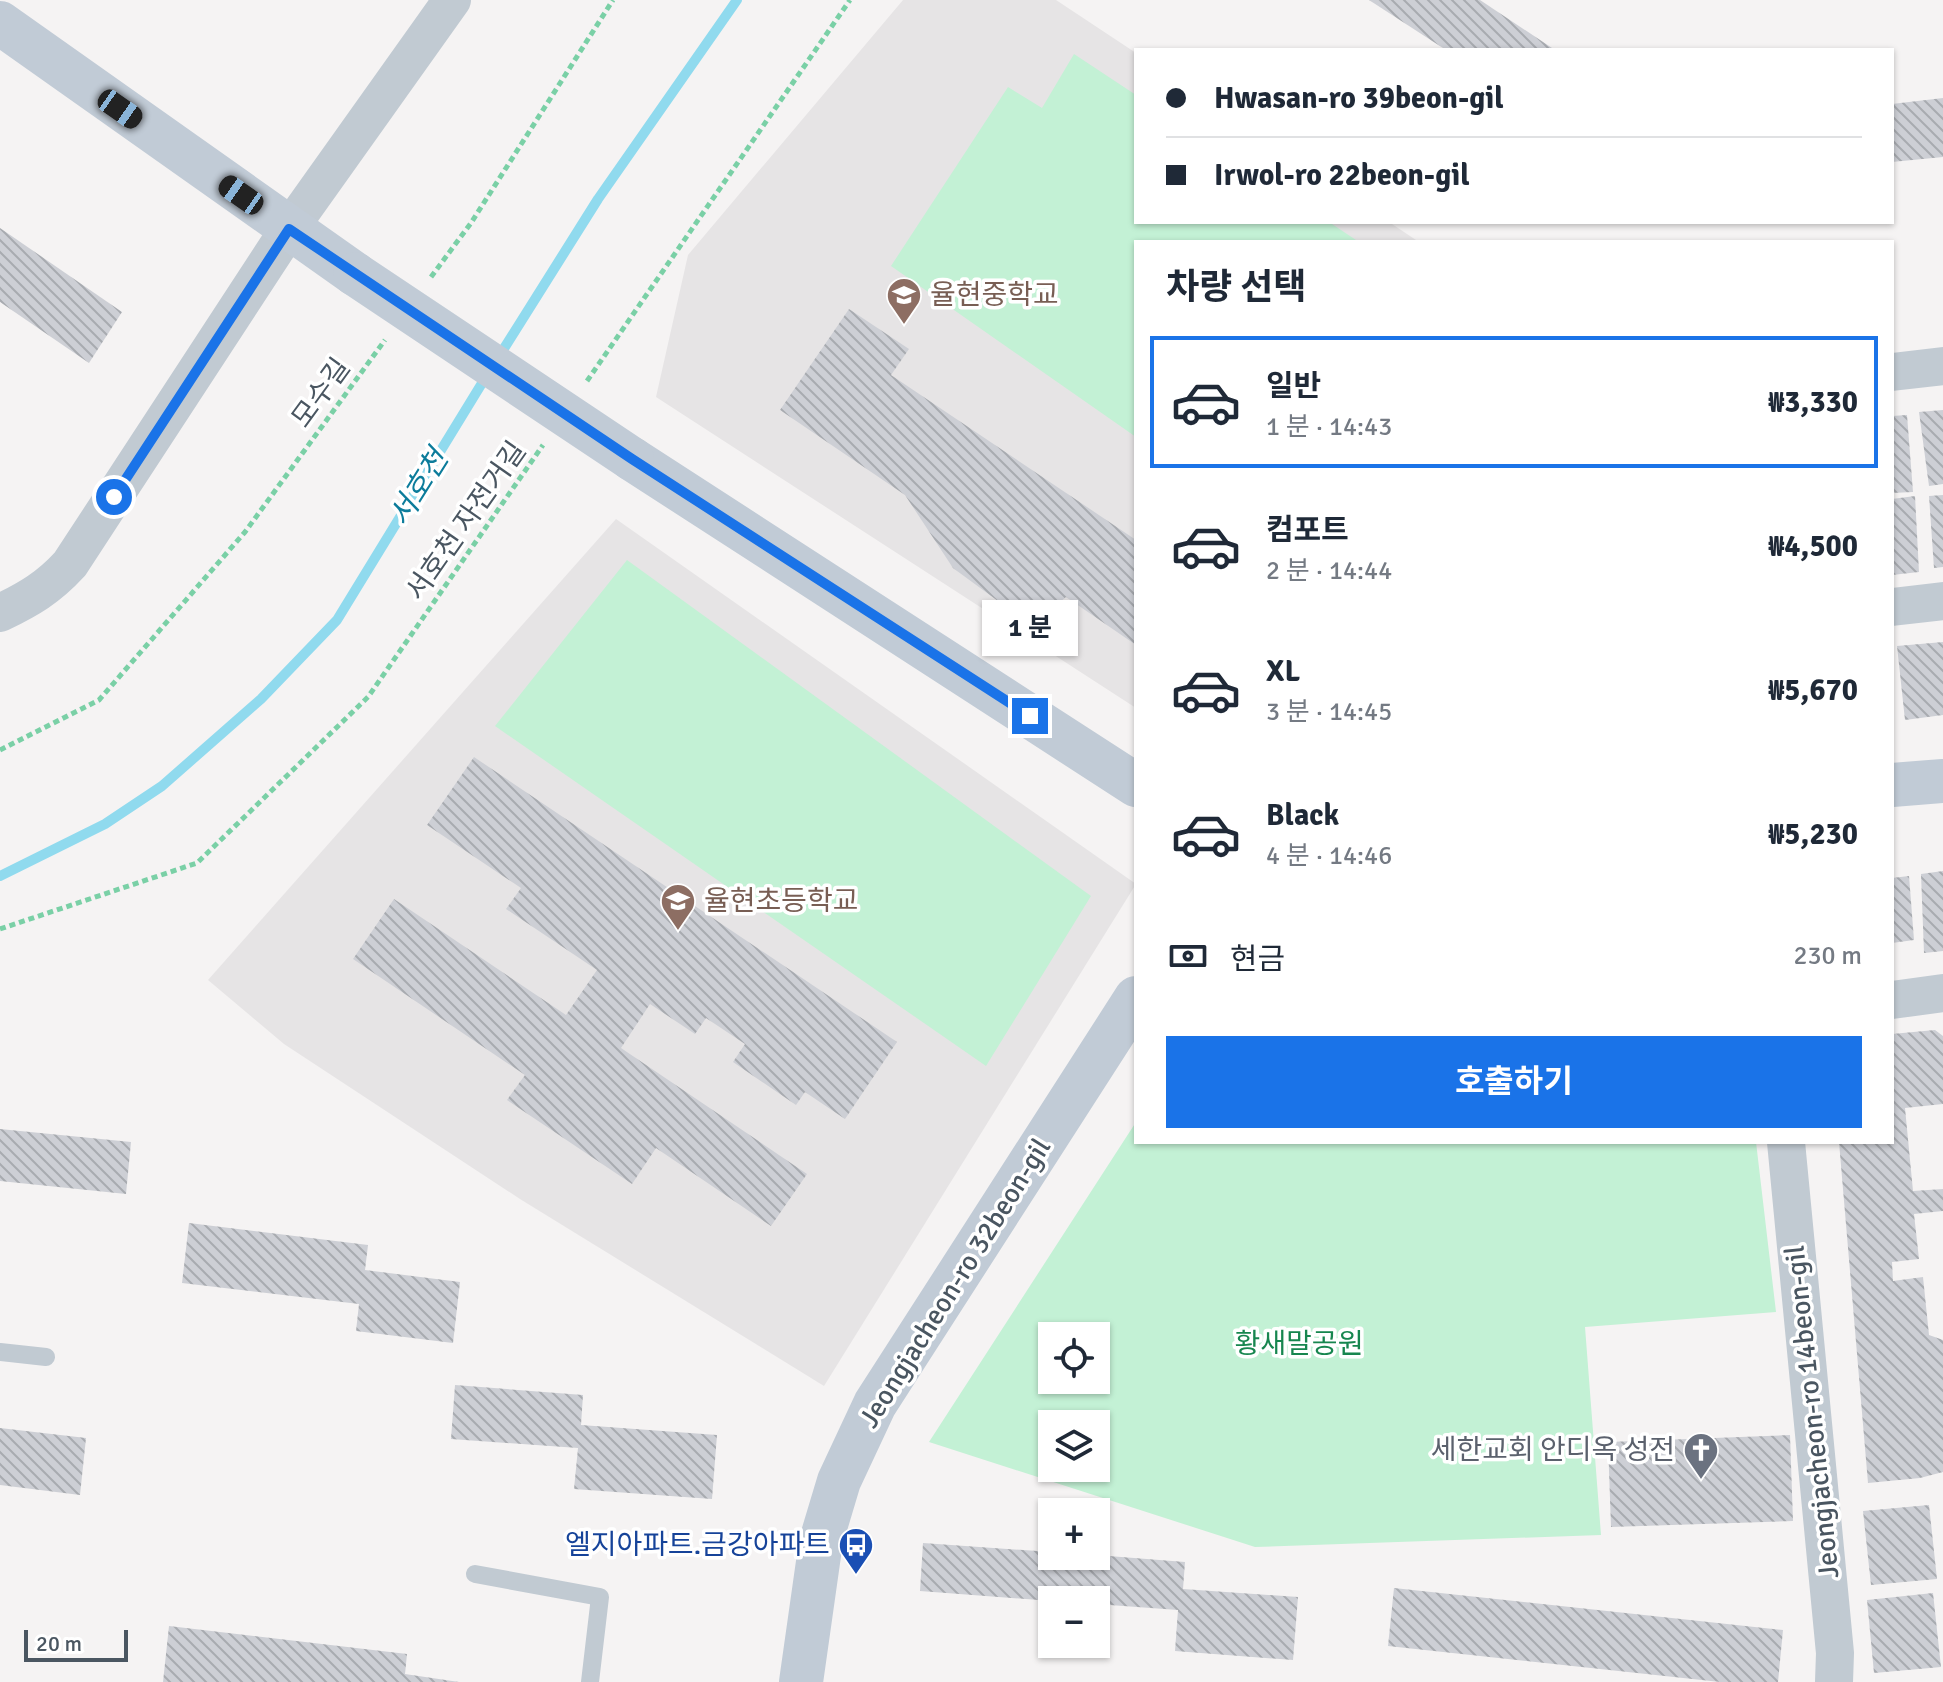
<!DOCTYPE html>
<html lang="ko">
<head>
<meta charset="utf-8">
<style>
  :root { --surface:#fff; --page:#f2f2f3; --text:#1f2937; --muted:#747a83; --line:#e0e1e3; --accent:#1a73e8 }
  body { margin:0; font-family:Signika,"Noto Sans KR",sans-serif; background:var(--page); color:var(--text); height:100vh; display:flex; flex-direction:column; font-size:30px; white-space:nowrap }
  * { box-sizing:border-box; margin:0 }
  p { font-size:26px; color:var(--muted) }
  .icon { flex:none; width:44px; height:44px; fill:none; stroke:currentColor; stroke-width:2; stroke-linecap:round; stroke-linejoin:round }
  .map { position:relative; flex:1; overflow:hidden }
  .drawer { position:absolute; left:1134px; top:240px; width:760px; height:904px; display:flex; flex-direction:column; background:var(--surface); border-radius:0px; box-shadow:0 2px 6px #0004 }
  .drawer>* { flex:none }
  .banner { position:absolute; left:1134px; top:48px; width:760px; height:176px; border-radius:0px; box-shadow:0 2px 6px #0004; display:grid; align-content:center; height:176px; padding:0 32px; background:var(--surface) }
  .fabs { position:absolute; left:1038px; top:1322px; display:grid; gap:16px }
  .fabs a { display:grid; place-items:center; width:72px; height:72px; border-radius:0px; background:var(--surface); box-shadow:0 2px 6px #0004; font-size:40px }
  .scale { position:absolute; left:24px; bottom:20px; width:104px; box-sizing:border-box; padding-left:8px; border:4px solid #4a5661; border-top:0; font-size:22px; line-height:28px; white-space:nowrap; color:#4a5661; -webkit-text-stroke:6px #fff; paint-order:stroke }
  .end { position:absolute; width:36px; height:36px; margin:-18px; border:10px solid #1a73e8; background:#fff; box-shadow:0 0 0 4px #fff }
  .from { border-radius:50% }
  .bubble { position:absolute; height:56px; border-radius:0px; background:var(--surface); box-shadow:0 2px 6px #0004; font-size:26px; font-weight:700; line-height:56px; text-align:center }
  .car { position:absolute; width:24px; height:48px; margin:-24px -12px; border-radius:10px; box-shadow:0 0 6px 2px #0007; background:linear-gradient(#222 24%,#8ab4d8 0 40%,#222 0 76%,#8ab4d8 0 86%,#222 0) }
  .banner b { display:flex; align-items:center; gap:28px; height:76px; font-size:30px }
  .banner b+b { border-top:2px solid var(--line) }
  .banner i { width:20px; height:20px; background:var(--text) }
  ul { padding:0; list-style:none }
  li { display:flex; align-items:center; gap:24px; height:132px; margin:0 16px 12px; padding:0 16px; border:4px solid transparent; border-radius:0px }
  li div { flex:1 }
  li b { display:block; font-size:30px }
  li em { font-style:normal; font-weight:700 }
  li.on { border-color:var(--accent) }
  li>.icon { width:72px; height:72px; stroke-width:1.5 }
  h2 { padding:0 32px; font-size:36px; line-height:96px }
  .pay { display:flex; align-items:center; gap:20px; height:88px; padding:0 32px; font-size:30px }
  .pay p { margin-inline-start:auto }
  .primary-button { display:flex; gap:16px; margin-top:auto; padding:16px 32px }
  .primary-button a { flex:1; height:92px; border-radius:0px; background:var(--accent); color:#fff; font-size:32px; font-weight:700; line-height:92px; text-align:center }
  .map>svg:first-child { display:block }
  .education { fill:#e6e4e5 }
  .park { fill:#c3f1d5; fill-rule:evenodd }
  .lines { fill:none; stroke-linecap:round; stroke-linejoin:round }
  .stream { stroke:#90daee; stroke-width:10 }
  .building { fill:url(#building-back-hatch) }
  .path { stroke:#7ad0a6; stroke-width:5; stroke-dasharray:6 4; stroke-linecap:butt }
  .lane { stroke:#c1cad2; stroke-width:18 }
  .street { stroke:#c1cad2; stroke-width:38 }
  .secondary { stroke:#c1cbd6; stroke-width:44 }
  .secondary-bridge { stroke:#c1cbd6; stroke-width:44 }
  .route { stroke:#1a73e8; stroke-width:10 }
  .labels { text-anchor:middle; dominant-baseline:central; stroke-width:7; stroke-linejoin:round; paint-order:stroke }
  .education-label { font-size:28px; fill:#785e54; stroke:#fff; text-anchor:start }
  .street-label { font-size:28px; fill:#4a5661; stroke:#fff }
  .park-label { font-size:28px; fill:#17864f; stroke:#fff }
  .worship-label { font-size:28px; fill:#5b616d; stroke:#fff; text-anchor:end }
  .transit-label { font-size:28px; fill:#164399; stroke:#fff; text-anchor:end }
  .water-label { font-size:30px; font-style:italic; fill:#0c7c9b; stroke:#fff }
</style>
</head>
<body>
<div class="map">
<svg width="1943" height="1682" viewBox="0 0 1943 1682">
  <defs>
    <pattern id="building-back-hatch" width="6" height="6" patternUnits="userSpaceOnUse" patternTransform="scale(2)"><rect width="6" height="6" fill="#cdcfd5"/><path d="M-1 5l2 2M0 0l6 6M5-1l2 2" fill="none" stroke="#a8abb0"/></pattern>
  </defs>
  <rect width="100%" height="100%" fill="#f5f3f3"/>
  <g class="education">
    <polygon points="903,0 1056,0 1136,53 1136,222 1389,222 1419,242 1136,242 1136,708 656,397 688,255"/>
    <polygon points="616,519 1136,884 824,1386 520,1199 284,1044 208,980"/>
  </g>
  <g class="park">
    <polygon points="1074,54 1136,95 1136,222 1329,222 1359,242 1136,242 1136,437 891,266 1008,87 1042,108"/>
    <polygon points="627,560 1091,896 986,1066 495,726"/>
    <path d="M1136,1122V1142H1756L1776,1312L1585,1327L1601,1535L1255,1547L929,1442ZM1052,1336H1096V1380H1052ZM1052,1424H1096V1468H1052Z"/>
  </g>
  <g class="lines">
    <g class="stream">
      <polyline points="498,358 598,199 737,0"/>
      <polyline points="0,876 105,824 162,786 261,699 337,620 487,375"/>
    </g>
  </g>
  <g class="building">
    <polygon points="1369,0 1480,0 1555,50 1446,50"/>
    <polygon points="1943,98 1943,157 1892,162 1892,104"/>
    <polygon points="0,228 122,312 89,363 0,302"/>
    <polygon points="849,309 909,349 891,375 1136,540 1136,645 1066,597 1032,626 953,568 905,495 780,410"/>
    <polygon points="1943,410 1943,484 1929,486 1919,412"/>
    <polygon points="1907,415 1913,492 1892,493 1892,416"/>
    <polygon points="1943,495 1943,567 1934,568 1929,496"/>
    <polygon points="1915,496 1919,572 1892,575 1892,499"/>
    <polygon points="1943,642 1943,715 1905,720 1897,646"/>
    <polygon points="474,757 897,1042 845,1119 805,1092 796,1105 733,1062 745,1044 706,1018 695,1034 650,1004 621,1048 807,1174 771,1226 656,1148 632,1184 507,1100 525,1075 353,959 394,899 566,1015 597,970 506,909 521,888 427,825"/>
    <polygon points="1943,871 1943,951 1924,953 1921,874"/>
    <polygon points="1909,876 1914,940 1892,943 1892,878"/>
    <polygon points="1935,1030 1943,1036 1943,1104 1905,1108 1913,1191 1943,1189 1943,1211 1914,1214 1919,1259 1892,1262 1893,1281 1923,1277 1929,1335 1943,1340 1943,1472 1920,1478 1868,1483 1839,1142 1892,1142 1892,1034"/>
    <polygon points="0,1129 131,1142 126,1194 0,1181"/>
    <polygon points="189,1223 368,1245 365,1270 460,1282 453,1343 356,1331 359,1304 182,1283"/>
    <polygon points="455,1385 583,1395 581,1425 717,1435 712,1499 574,1489 578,1448 451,1439"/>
    <polygon points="0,1428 86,1438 80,1495 0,1485"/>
    <polygon points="1790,1435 1793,1521 1611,1527 1608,1442"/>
    <polygon points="1929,1505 1937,1579 1871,1585 1863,1511"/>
    <polygon points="923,1543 1052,1552 1052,1556 1096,1555 1185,1562 1183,1589 1298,1597 1293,1660 1175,1651 1178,1610 1096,1604 1096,1600 1052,1601 920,1591"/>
    <polygon points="1394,1588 1783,1630 1778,1682 1720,1682 1388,1646"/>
    <polygon points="1933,1593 1941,1667 1874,1673 1867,1600"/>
    <polygon points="169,1626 407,1654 405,1674 459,1682 163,1682"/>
  </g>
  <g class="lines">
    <g class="path">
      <polyline points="431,277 471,223 613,0"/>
      <polyline points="587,381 850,0"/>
      <polyline points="0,750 99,700 245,532 385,340"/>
      <polyline points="0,929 197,863 368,697 543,445"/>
    </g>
    <g class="lane">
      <polyline points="0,1352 46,1357"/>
      <polyline points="475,1574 600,1597 590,1682"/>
    </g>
    <g class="street">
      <polyline points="1892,372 1943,366"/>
      <polyline points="1892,607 1943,601"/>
      <path d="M0,613C29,599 48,588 70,564L289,229L452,0"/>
      <polyline points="1892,1000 1943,993"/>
      <polyline points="1786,1142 1835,1653 1834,1682"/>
    </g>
    <g class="secondary">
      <polyline points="0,23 355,274"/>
      <polyline points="632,459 1136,785"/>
      <polyline points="1892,785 1943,781"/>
      <polyline points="801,1682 821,1541 839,1481 875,1404 1136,998"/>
    </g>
    <polyline class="secondary-bridge" points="355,274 632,459"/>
  </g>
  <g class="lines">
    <polyline class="route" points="114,497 289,229 632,459 1030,716"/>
  </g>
  <defs>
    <g id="school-pin" transform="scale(1.8)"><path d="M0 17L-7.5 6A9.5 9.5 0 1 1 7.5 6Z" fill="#8d6e63" stroke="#fff"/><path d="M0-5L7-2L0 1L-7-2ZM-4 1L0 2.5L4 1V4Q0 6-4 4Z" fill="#fff"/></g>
    <g id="church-pin" transform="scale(1.8)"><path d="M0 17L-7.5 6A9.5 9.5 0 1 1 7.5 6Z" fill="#6b7280" stroke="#fff"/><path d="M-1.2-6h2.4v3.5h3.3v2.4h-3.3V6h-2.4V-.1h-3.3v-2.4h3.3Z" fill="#fff"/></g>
    <g id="bus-pin" transform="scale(1.8)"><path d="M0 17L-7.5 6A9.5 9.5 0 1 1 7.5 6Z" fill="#1a4fb4" stroke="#fff"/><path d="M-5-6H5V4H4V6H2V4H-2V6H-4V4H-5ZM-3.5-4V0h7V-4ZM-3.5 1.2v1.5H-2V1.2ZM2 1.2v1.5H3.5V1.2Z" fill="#fff"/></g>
  </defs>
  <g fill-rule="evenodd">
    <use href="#school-pin" x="904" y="295"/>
    <use href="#school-pin" x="678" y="901"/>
    <use href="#church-pin" x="1701" y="1450"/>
    <use href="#bus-pin" x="856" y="1545"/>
  </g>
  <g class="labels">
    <g class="education-label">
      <text x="930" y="295">율현중학교</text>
      <text x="704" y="901">율현초등학교</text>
    </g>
    <g class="street-label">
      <text transform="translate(321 393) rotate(-54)">모수길</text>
      <text transform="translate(466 521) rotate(-55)">서호천 자전거길</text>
      <text transform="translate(955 1283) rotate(-58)">Jeongjacheon-ro 32beon-gil</text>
      <text transform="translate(1812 1412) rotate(-96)">Jeongjacheon-ro 14beon-gil</text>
    </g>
    <g class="park-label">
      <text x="1299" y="1344">황새말공원</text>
    </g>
    <g class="worship-label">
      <text x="1675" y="1450">세한교회 안디옥 성전</text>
    </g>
    <g class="transit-label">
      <text x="830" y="1545">엘지아파트.금강아파트</text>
    </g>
    <g class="water-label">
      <text transform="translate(419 488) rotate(-58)">서호천</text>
    </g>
  </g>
</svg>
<div class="fabs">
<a><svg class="icon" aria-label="locate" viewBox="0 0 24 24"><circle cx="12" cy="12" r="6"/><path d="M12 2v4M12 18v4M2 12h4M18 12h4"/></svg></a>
<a><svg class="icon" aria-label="layers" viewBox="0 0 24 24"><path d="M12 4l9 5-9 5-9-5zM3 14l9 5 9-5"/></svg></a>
<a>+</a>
<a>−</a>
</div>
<div class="scale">20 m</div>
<i class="end from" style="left:114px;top:497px"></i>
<i class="end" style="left:1030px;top:716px"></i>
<div class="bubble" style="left:982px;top:600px;width:96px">1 분</div>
<i class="car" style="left:120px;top:109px;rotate:125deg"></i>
<i class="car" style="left:241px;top:195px;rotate:305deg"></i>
<div class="banner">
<b><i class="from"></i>Hwasan-ro 39beon-gil</b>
<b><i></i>Irwol-ro 22beon-gil</b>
</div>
<section class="drawer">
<h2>차량 선택</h2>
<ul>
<li class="on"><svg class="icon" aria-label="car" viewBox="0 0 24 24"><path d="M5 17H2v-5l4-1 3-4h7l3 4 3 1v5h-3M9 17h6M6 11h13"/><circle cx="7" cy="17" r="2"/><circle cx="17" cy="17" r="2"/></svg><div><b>일반</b><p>1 분 · 14:43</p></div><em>₩3,330</em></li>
<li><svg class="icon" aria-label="car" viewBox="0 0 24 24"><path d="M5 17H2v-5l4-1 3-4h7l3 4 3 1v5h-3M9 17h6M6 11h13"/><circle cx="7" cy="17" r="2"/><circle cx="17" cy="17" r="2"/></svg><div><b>컴포트</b><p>2 분 · 14:44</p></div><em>₩4,500</em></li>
<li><svg class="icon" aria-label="car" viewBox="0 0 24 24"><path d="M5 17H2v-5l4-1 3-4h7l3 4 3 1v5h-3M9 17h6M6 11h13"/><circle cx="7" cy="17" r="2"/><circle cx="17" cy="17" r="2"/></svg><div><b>XL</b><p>3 분 · 14:45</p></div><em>₩5,670</em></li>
<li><svg class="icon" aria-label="car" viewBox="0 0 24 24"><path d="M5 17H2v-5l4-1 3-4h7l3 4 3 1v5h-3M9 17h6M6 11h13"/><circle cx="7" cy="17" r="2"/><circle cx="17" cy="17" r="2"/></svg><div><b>Black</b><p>4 분 · 14:46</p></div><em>₩5,230</em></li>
</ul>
<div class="pay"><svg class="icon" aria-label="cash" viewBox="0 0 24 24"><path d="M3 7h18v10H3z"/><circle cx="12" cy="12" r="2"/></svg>현금<p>230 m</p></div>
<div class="primary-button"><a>호출하기</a></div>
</section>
</div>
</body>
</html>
